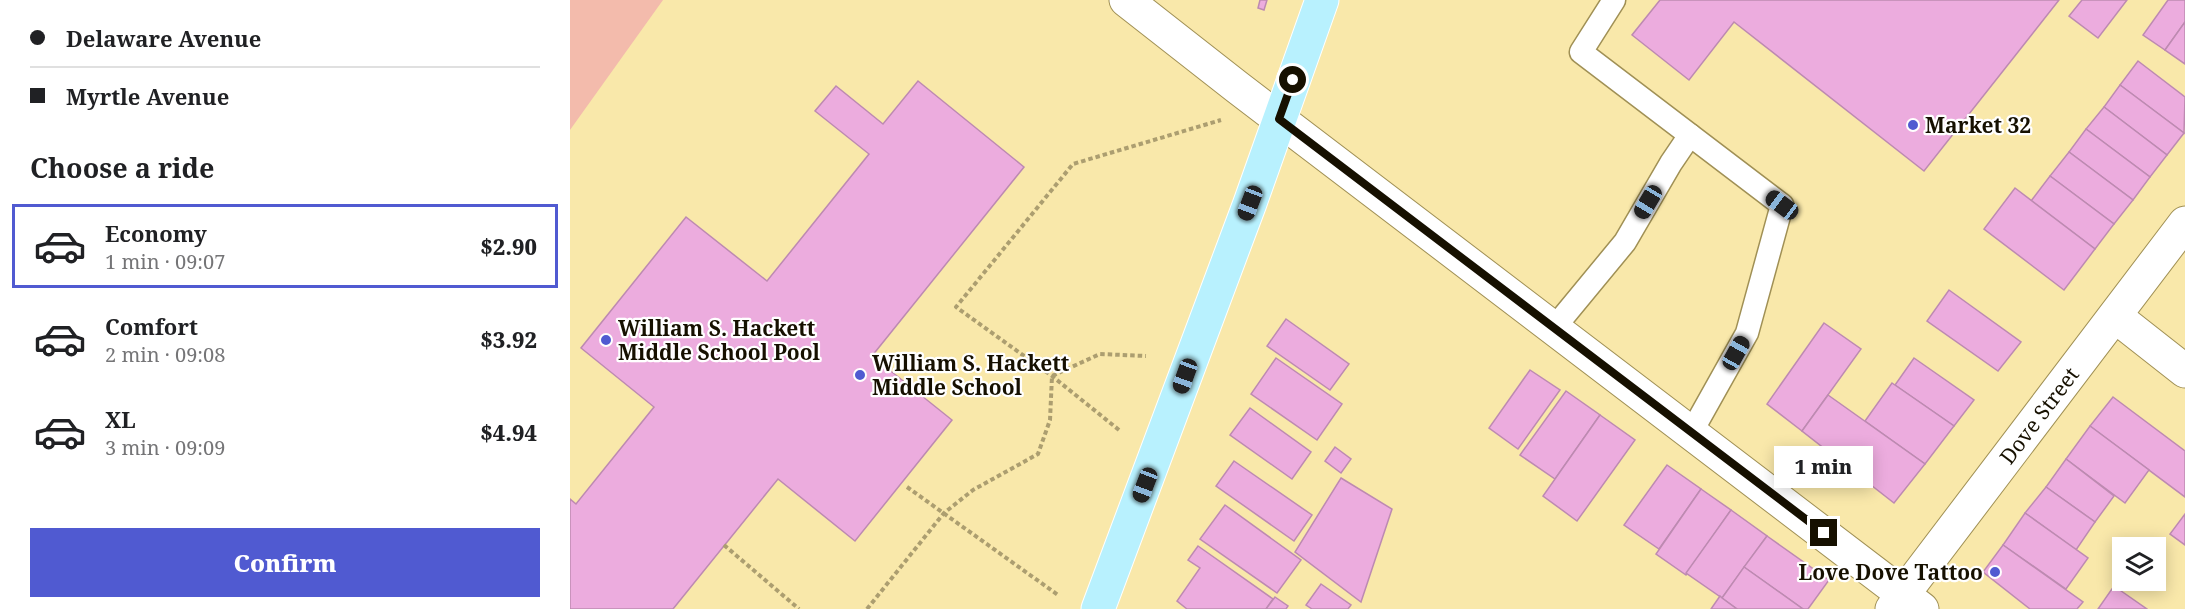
<!DOCTYPE html>
<html lang="en">
<head>
<meta charset="utf-8">
<style>
  :root { --surface:#fff; --page:#f2f2f2; --text:#202124; --muted:#757577; --line:#e0e0e0; --accent:#505ad1 }
  body { margin:0; font-family:"Noto Serif",serif; background:var(--page); color:var(--text); height:100vh; display:flex; flex-direction:column; font-size:22px; white-space:nowrap }
  * { box-sizing:border-box; margin:0 }
  p { font-size:20px; color:var(--muted) }
  .icon { flex:none; width:33px; height:33px; fill:none; stroke:currentColor; stroke-width:2; stroke-linecap:round; stroke-linejoin:round }
  .map { position:relative; flex:1; overflow:hidden }
  .details { display:flex; flex-direction:column; background:var(--surface); width:570px }
  .details>* { flex:none }
  .banner { display:grid; align-content:center; height:132px; padding:0 30px; background:var(--surface) }
  .tools { position:absolute; left:1542px; top:537px; display:grid; gap:12px }
  .tools a { display:grid; place-items:center; width:54px; height:54px; border-radius:0px; background:var(--surface); box-shadow:0 3px 15px #0003; font-size:30px }
  .end { position:absolute; width:27px; height:27px; margin:-14px; border:8px solid #161000; background:#fff; box-shadow:0 0 0 3px #fff }
  .from { border-radius:50% }
  .bubble { position:absolute; height:42px; border-radius:0px; background:var(--surface); box-shadow:0 3px 15px #0003; font-size:20px; font-weight:800; line-height:42px; text-align:center }
  .car { position:absolute; width:18px; height:36px; margin:-18px -9px; border-radius:8px; box-shadow:0 0 4px 2px #0007; background:linear-gradient(#222 24%,#8ab4d8 0 40%,#222 0 76%,#8ab4d8 0 86%,#222 0) }
  .banner b { display:flex; align-items:center; gap:21px; height:57px; font-size:22px }
  .banner b+b { border-top:2px solid var(--line) }
  .banner i { width:15px; height:15px; background:var(--text) }
  ul { padding:0; list-style:none }
  li { display:flex; align-items:center; gap:18px; height:84px; margin:0 12px 9px; padding:0 18px; border:3px solid transparent; border-radius:0px }
  li div { flex:1 }
  li b { display:block; font-size:22px }
  li em { font-style:normal; font-weight:800 }
  li.current { border-color:var(--accent) }
  li>.icon { width:54px; height:54px; stroke-width:1.5 }
  h2 { padding:0 30px; font-size:27px; line-height:72px }
  .button { display:flex; gap:12px; margin-top:auto; padding:12px 30px }
  .button a { flex:1; height:69px; border-radius:0px; background:var(--accent); color:#fff; font-size:24px; font-weight:800; line-height:69px; text-align:center }
  main { display:flex; flex:1; min-height:0 }
  .map>svg:first-child { display:block }
  .green { fill:#f3bbac }
  .building { fill:#ecacde; stroke:#bd8ab1; stroke-width:1.5 }
  .lines { fill:none; stroke-linecap:round; stroke-linejoin:round }
  .lane-casing { stroke:#a09055; stroke-width:25 }
  .street-casing { stroke:#a09055; stroke-width:35 }
  .primary-casing { stroke:#fff; stroke-width:35 }
  .path { stroke:#ac9e70; stroke-width:4; stroke-dasharray:4.5 3; stroke-linecap:butt }
  .lane { stroke:#fff; stroke-width:22 }
  .street { stroke:#fff; stroke-width:33 }
  .primary { stroke:#b8f1fe; stroke-width:33 }
  .route { stroke:#161000; stroke-width:8 }
  .poi-dot { fill:#505ad1; stroke:#fff; stroke-width:2 }
  .labels { text-anchor:middle; dominant-baseline:central; stroke-width:4.5; stroke-linejoin:round; paint-order:stroke }
  .poi-label { font-size:21px; font-weight:bold; fill:#161000; stroke:#fff; text-anchor:start }
  .street-label { font-size:21px; fill:#161000; stroke:#fff }
</style>
</head>
<body>
<main>
<section class="details">
<div class="banner">
<b><i class="from"></i>Delaware Avenue</b>
<b><i></i>Myrtle Avenue</b>
</div>
<h2>Choose a ride</h2>
<ul>
<li class="current"><svg class="icon" aria-label="car" viewBox="0 0 24 24"><path d="M5 17H2v-5l4-1 3-4h7l3 4 3 1v5h-3M9 17h6M6 11h13"/><circle cx="7" cy="17" r="2"/><circle cx="17" cy="17" r="2"/></svg><div><b>Economy</b><p>1 min · 09:07</p></div><em>$2.90</em></li>
<li><svg class="icon" aria-label="car" viewBox="0 0 24 24"><path d="M5 17H2v-5l4-1 3-4h7l3 4 3 1v5h-3M9 17h6M6 11h13"/><circle cx="7" cy="17" r="2"/><circle cx="17" cy="17" r="2"/></svg><div><b>Comfort</b><p>2 min · 09:08</p></div><em>$3.92</em></li>
<li><svg class="icon" aria-label="car" viewBox="0 0 24 24"><path d="M5 17H2v-5l4-1 3-4h7l3 4 3 1v5h-3M9 17h6M6 11h13"/><circle cx="7" cy="17" r="2"/><circle cx="17" cy="17" r="2"/></svg><div><b>XL</b><p>3 min · 09:09</p></div><em>$4.94</em></li>
</ul>
<div class="button"><a>Confirm</a></div>
</section>
<div class="map">
<svg width="1615" height="609" viewBox="0 0 1615 609">
  <rect width="100%" height="100%" fill="#f9e8aa"/>
  <polygon class="green" points="0,0 93,0 0,130"/>
  <g class="building">
    <polygon points="690,0 697,0 694,10 688,8"/>
    <polygon points="1090,0 1489,0 1354,171 1164,22 1119,80 1062,35"/>
    <polygon points="1512,0 1557,0 1528,38 1499,16"/>
    <polygon points="1598,0 1615,0 1615,22 1595,50 1573,35"/>
    <polygon points="1615,22 1615,64 1595,50"/>
    <polygon points="1568,61 1615,97 1614,133 1550,85"/>
    <polygon points="348,81 454,167 302,356 382,420 285,541 208,479 103,609 0,609 0,499 6,504 84,407 11,348 116,217 197,281 299,154 245,111 266,86 313,124"/>
    <polygon points="1550,85 1614,133 1597,155 1534,107"/>
    <polygon points="1534,107 1597,155 1580,177 1516,129"/>
    <polygon points="1516,129 1580,177 1563,200 1499,152"/>
    <polygon points="1499,152 1563,200 1544,224 1480,176"/>
    <polygon points="1480,176 1544,224 1525,249 1461,201"/>
    <polygon points="1445,188 1525,249 1494,290 1414,229"/>
    <polygon points="1379,290 1451,342 1428,371 1357,321"/>
    <polygon points="716,319 779,364 760,390 697,346"/>
    <polygon points="1254,323 1291,349 1232,431 1197,404"/>
    <polygon points="706,358 772,404 747,440 681,394"/>
    <polygon points="1344,358 1404,400 1384,426 1325,385"/>
    <polygon points="960,370 990,390 948,449 919,428"/>
    <polygon points="1322,383 1384,426 1355,464 1295,421"/>
    <polygon points="996,391 1030,415 985,479 950,455"/>
    <polygon points="1258,395 1355,464 1324,503 1232,431"/>
    <polygon points="1543,397 1615,451 1615,497 1520,426"/>
    <polygon points="680,408 741,452 722,479 660,435"/>
    <polygon points="1030,415 1065,440 1007,521 973,496"/>
    <polygon points="1520,426 1579,470 1555,503 1496,459"/>
    <polygon points="765,447 781,459 771,473 755,461"/>
    <polygon points="1496,459 1544,496 1525,522 1476,487"/>
    <polygon points="664,461 742,515 724,541 646,486"/>
    <polygon points="1097,465 1131,489 1089,549 1054,525"/>
    <polygon points="771,478 822,509 791,602 725,552"/>
    <polygon points="1476,487 1525,522 1506,550 1455,513"/>
    <polygon points="1131,489 1161,510 1116,575 1086,554"/>
    <polygon points="655,505 731,560 707,593 630,539"/>
    <polygon points="1161,510 1197,536 1152,598 1116,573"/>
    <polygon points="1455,513 1518,558 1496,589 1433,545"/>
    <polygon points="1615,514 1615,545 1600,534"/>
    <polygon points="1197,536 1259,580 1238,609 1233,609 1174,567"/>
    <polygon points="1433,545 1513,602 1507,609 1460,609 1413,572"/>
    <polygon points="628,546 703,599 696,609 617,609 607,601 630,568 618,560"/>
    <polygon points="1174,567 1233,609 1167,609 1152,598"/>
    <polygon points="751,584 781,605 778,609 742,609 736,605"/>
    <polygon points="1544,586 1577,609 1528,609"/>
    <polygon points="1150,596 1152,598 1167,609 1141,609"/>
    <polygon points="705,597 718,606 716,609 696,609"/>
  </g>
  <g class="lines">
    <g class="lane-casing">
      <g id="lane">
        <polyline points="1044,0 1011,52 1212,205 1177,333 1121,433"/>
        <polyline points="984,328 1055,242 1101,163 1120,135"/>
      </g>
    </g>
    <g class="street-casing">
      <g id="street">
        <polyline points="556,0 667,87 1352,609"/>
        <polyline points="1545,316 1615,371"/>
        <path id="s1" d="M1322,609L1615,223"/>
      </g>
    </g>
    <g class="primary-casing">
      <polyline id="primary" points="528,609 680,203 752,0"/>
    </g>
    <g class="path">
      <polyline points="549,430 482,376 386,307 503,164 651,120"/>
      <polyline points="337,487 488,595"/>
      <polyline points="154,545 229,609"/>
      <polyline points="297,609 374,513 403,490 468,454 480,420 482,376 530,354 576,356"/>
    </g>
    <use href="#lane" class="lane"/>
    <use href="#street" class="street"/>
    <use href="#primary" class="primary"/>
  </g>
  <g class="lines">
    <polyline class="route" points="723,80 709,119 1254,533"/>
  </g>
  <g class="poi-dot">
    <circle cx="1343" cy="125" r="6"/>
    <circle cx="36" cy="340" r="6"/>
    <circle cx="290" cy="375" r="6"/>
    <circle cx="1425" cy="572" r="6"/>
  </g>
  <g class="labels">
    <g class="poi-label">
      <text x="1355" y="125">Market 32</text>
      <text x="48" y="328">William S. Hackett<tspan x="48" dy="24">Middle School Pool</tspan></text>
      <text x="302" y="363">William S. Hackett<tspan x="302" dy="24">Middle School</tspan></text>
      <text x="1413" y="572" text-anchor="end">Love Dove Tattoo</text>
    </g>
    <g class="street-label">
      <text stroke="none"><textPath href="#s1" startOffset="243">Dove Street</textPath></text>
    </g>
  </g>
</svg>
<div class="tools">
<a><svg class="icon" aria-label="layers" viewBox="0 0 24 24"><path d="M12 4l9 5-9 5-9-5zM3 14l9 5 9-5"/></svg></a>
</div>
<i class="end from" style="left:723px;top:80px"></i>
<i class="end" style="left:1254px;top:533px"></i>
<div class="bubble" style="left:1204px;top:446px;width:99px">1 min</div>
<i class="car" style="left:1078px;top:202px;rotate:211deg"></i>
<i class="car" style="left:680px;top:203px;rotate:201deg"></i>
<i class="car" style="left:1212px;top:205px;rotate:307deg"></i>
<i class="car" style="left:1166px;top:353px;rotate:29deg"></i>
<i class="car" style="left:615px;top:376px;rotate:200deg"></i>
<i class="car" style="left:575px;top:485px;rotate:201deg"></i>
</div>
</main>
</body>
</html>
